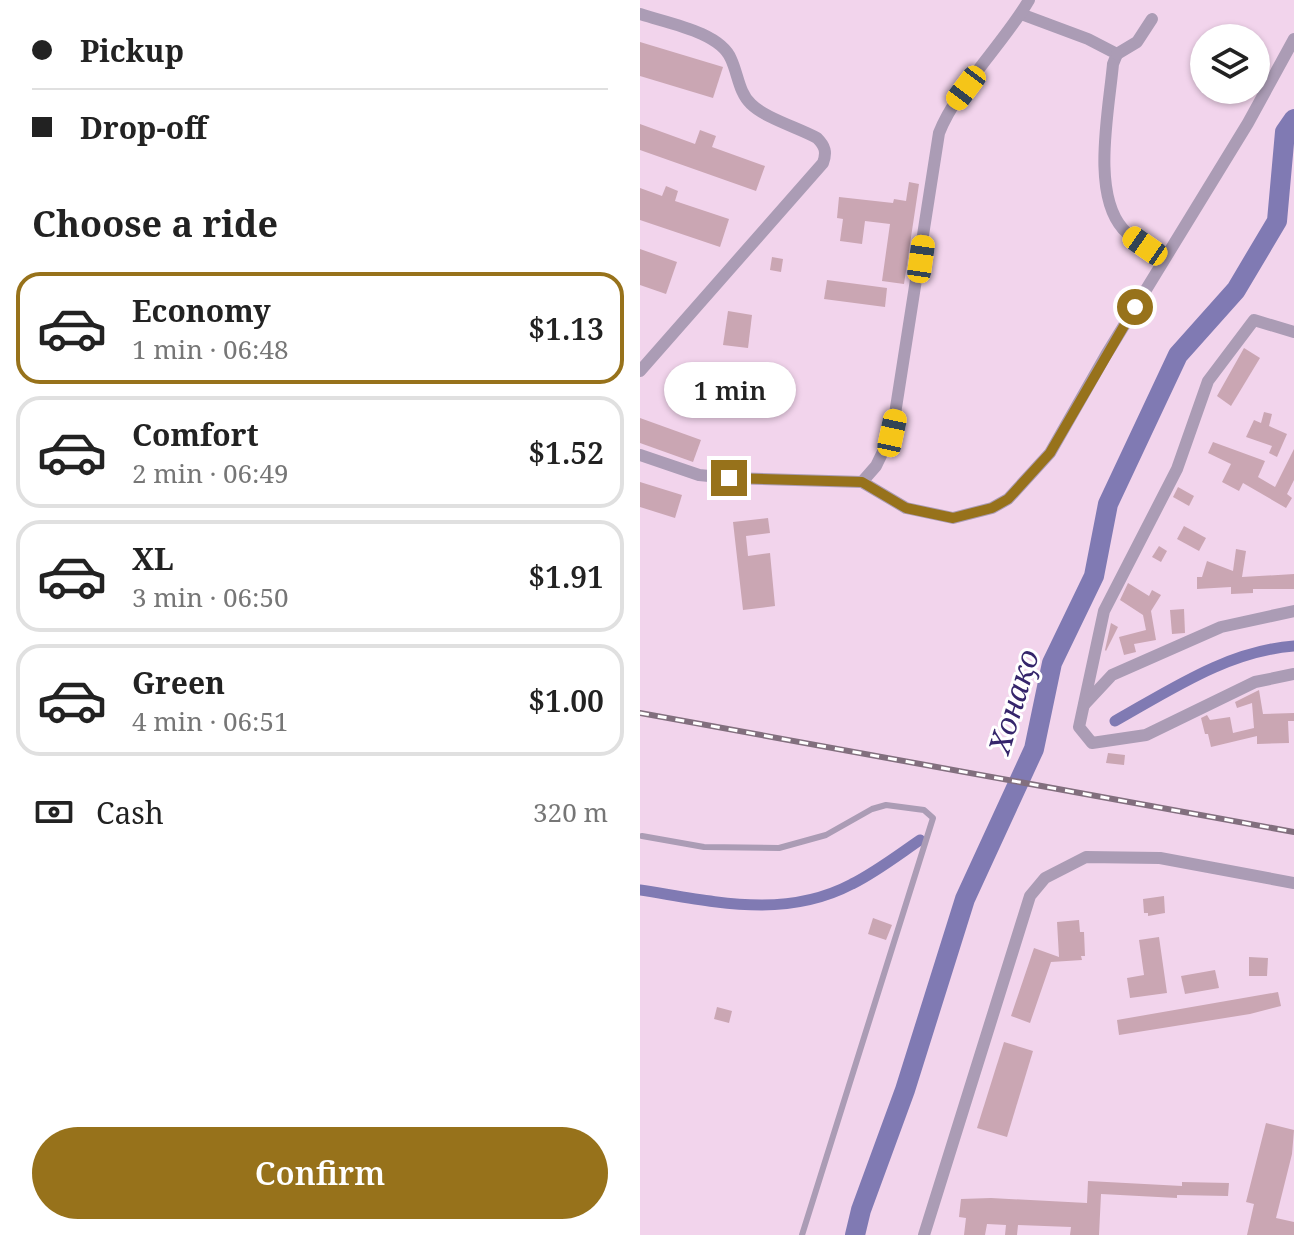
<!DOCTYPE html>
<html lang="en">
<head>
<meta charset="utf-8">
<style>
  :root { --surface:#fff; --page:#f6f6f6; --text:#222; --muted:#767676; --line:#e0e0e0; --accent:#97721b }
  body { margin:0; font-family:"Noto Serif",serif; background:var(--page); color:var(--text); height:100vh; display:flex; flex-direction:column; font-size:30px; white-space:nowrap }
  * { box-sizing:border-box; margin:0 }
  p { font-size:26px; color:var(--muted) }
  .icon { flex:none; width:44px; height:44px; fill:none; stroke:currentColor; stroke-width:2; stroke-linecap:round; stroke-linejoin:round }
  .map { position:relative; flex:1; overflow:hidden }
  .details { display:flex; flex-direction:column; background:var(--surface); width:640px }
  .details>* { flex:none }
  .banner { display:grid; align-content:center; height:176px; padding:0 32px; background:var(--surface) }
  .controls { position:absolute; left:550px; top:24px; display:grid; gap:16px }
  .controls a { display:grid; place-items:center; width:80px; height:80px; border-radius:50%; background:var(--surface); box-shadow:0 2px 6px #0004; font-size:40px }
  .end { position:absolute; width:36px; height:36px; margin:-18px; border:10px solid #97721b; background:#fff; box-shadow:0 0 0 4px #fff }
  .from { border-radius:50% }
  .bubble { position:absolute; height:56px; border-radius:28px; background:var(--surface); box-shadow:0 2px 6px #0004; font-size:26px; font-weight:600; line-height:56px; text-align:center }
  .car { position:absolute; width:24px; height:48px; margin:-24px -12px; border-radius:10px; box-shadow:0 0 6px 2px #0007; background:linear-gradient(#f5c518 24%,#345 0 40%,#f5c518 0 76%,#345 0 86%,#f5c518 0) }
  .banner b { display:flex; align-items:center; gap:28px; height:76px; font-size:30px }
  .banner b+b { border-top:2px solid var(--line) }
  .banner i { width:20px; height:20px; background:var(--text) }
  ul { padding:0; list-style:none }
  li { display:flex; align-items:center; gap:24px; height:112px; margin:0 16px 12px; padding:0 16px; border:4px solid var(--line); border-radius:24px }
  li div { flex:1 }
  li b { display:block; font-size:30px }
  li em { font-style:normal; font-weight:600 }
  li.active { border-color:var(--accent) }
  li>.icon { width:72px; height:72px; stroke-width:1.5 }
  h2 { padding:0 32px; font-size:36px; line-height:96px }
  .pay { display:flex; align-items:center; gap:20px; height:88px; padding:0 32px; font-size:30px }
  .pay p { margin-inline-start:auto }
  .primary-button { display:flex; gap:16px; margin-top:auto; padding:16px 32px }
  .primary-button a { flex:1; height:92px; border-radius:48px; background:var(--accent); color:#fff; font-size:32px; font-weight:600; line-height:92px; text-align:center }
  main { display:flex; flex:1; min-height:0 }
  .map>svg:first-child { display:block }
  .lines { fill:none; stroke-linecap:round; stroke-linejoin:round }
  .canal { stroke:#807ab3; stroke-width:11 }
  .river { stroke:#807ab3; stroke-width:20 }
  .building { fill:#caa6b3 }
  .service { stroke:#ab9cb5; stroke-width:6 }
  .minor { stroke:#ab9cb5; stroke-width:12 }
  .rail-casing { stroke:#826f7e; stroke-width:6 }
  .rail { stroke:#fff; stroke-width:3; stroke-dasharray:9; stroke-linecap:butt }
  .route { stroke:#97721b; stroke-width:10 }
  .labels { text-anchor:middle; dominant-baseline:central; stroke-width:6; stroke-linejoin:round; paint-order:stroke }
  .water-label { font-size:30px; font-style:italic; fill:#35256b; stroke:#fff }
</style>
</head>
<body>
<main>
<section class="details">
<div class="banner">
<b><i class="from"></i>Pickup</b>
<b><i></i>Drop-off</b>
</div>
<h2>Choose a ride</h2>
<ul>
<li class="active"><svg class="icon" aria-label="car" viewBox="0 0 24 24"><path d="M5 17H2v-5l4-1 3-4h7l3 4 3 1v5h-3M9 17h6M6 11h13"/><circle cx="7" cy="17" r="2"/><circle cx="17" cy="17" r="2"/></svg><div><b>Economy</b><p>1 min · 06:48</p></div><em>$1.13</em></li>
<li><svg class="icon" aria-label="car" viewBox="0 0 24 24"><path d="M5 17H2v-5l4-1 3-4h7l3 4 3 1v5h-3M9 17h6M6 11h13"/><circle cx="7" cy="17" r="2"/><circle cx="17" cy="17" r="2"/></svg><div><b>Comfort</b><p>2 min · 06:49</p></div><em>$1.52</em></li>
<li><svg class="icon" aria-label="car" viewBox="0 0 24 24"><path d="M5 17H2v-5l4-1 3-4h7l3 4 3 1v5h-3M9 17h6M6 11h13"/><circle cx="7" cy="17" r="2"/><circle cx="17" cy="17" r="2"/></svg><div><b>XL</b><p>3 min · 06:50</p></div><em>$1.91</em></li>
<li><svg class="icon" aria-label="car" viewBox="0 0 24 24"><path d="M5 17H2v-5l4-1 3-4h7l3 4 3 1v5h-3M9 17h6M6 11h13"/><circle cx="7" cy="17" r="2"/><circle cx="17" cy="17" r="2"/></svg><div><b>Green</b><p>4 min · 06:51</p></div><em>$1.00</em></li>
</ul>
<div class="pay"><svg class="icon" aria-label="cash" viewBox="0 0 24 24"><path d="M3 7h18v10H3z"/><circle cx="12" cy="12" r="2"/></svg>Cash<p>320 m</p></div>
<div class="primary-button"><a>Confirm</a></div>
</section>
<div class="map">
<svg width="654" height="1235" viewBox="0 0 654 1235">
  <rect width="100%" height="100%" fill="#f2d4ec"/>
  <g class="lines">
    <g class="canal">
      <path d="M475,721C532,689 588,651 654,646"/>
      <path d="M0,890C72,901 144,920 212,884C236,872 258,855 280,840"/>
    </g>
    <polyline class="river" points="215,1235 221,1210 265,1090 325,899 394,749 412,663 454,576 468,504 538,355 596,290 637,221 645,132 654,119"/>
  </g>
  <g class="building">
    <polygon points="0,42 83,67 73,98 0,76"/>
    <polygon points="0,124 55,144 60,130 76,136 72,147 125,166 116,191 0,150"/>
    <polygon points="269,182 279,184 264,284 242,281 250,224 225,221 222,244 200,241 203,219 197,218 199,197 253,203 254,199 266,201"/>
    <polygon points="26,186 38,191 35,201 89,219 80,247 0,220 0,188 22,196"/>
    <polygon points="0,249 37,262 26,294 0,285"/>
    <polygon points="132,257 143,259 141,272 130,270"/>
    <polygon points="187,280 247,288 245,307 184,299"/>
    <polygon points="88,311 112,315 108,348 83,345"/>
    <polygon points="604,348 620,358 591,406 577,396"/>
    <polygon points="624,412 632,414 629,426 647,434 637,457 629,453 632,446 606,437 614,420 621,423"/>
    <polygon points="0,418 61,440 53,462 0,443"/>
    <polygon points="573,442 625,461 618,477 635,487 654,449 654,480 647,494 652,498 646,508 603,483 599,491 582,482 591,464 568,453"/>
    <polygon points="0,482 42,495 35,518 0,507"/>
    <polygon points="538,487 554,496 549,506 533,497"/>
    <polygon points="128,518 130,533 106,536 108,556 130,553 135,606 103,610 93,522"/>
    <polygon points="544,526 566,538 559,551 537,539"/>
    <polygon points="519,546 527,551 521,562 512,557"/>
    <polygon points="596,549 606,551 602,577 654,574 654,589 613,589 613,593 591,594 591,587 557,589 557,577 562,577 567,561 593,571"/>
    <polygon points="488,583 509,596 512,590 521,595 511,611 516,640 494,644 496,652 484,655 479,637 506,630 503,615 480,600"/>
    <polygon points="544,609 545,633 532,634 530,610"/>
    <polygon points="471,623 478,627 466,651 465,650"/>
    <polygon points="619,690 623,714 654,713 654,721 648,721 649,743 617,744 617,736 571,747 568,734 565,734 561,718 567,715 570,720 590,717 593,733 614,728 612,703 597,708 595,702"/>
    <polygon points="468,753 485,755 484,765 466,763"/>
    <polygon points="524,896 525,913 508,916 508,913 504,913 503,899"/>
    <polygon points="233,918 252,925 246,940 228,934"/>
    <polygon points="439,920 440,932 444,932 445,956 441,956 442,960 411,962 390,1023 371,1016 394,948 419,957 417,922"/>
    <polygon points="519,937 527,993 490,998 487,978 504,975 499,940"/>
    <polygon points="609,957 628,958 627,976 609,976"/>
    <polygon points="575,970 579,988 545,994 541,976"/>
    <polygon points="638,992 641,1006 610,1014 479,1035 477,1020"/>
    <polygon points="77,1007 92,1011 89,1023 74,1019"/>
    <polygon points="364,1042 393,1051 367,1137 337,1128"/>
    <polygon points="626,1123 654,1130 652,1154 636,1218 654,1222 654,1235 607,1235 614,1204 606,1202"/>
    <polygon points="448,1181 542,1186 542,1182 589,1183 588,1196 537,1195 537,1198 461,1194 459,1235 430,1235 431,1227 378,1225 377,1235 365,1235 366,1225 347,1224 345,1235 324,1235 326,1218 319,1217 321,1199 351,1198 447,1203"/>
  </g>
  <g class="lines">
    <polyline class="service" points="2,836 64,847 139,848 186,835 232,809 246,805 284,810 293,818 162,1235"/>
    <g class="minor">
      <path d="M0,14C27,23 80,32 91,59C98,74 99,93 111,104C125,118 159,128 177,138C185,146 187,152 183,163L0,371"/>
      <path d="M381,14L448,39L477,54L473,64C469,110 451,193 483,229C494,241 511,250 524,259"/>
      <polyline points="477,54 497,42 512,19"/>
      <polyline points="654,332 614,320 568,381 537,469 464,611 439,727 452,743 506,735 615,682 654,674"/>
      <polyline points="0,455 59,475 89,478 222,482 266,508 313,518 352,508 368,499 410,453 466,355 608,123 654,39"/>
      <path d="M222,482L236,466L252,433L299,133C316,89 364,43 389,0"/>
      <polyline points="444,705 472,675 581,627 654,611"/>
      <polyline points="284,1235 390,896 405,878 446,857 520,858 654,883"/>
    </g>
    <g class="rail-casing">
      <polyline id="rail" points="0,713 654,832"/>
    </g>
    <use href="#rail" class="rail"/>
  </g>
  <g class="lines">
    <polyline class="route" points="89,478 222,482 266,508 313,518 352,508 368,499 410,453 495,307"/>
  </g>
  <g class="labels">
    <g class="water-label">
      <text transform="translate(373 701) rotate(-73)">Хонақо</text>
    </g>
  </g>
</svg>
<div class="controls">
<a><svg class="icon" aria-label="layers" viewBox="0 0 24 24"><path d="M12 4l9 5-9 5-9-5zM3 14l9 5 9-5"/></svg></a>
</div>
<i class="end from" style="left:495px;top:307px"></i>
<i class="end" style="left:89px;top:478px"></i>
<div class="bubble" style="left:24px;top:362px;width:132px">1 min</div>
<i class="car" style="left:326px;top:88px;rotate:217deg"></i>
<i class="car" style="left:505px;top:246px;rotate:305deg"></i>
<i class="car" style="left:281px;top:259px;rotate:8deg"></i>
<i class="car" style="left:252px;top:433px;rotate:12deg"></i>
</div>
</main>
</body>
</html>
